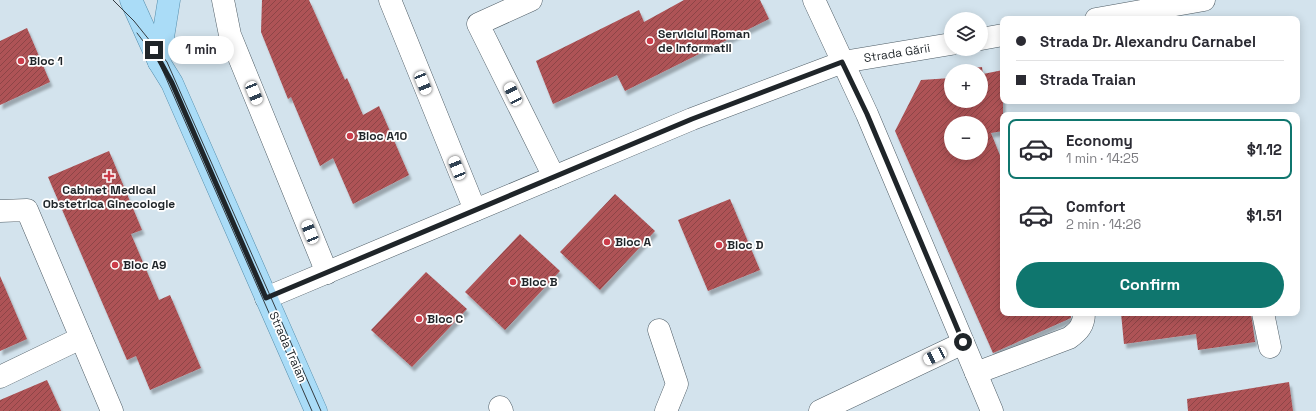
<!DOCTYPE html>
<html lang="en">
<head>
<meta charset="utf-8">
<style>
  :root { --surface:#fff; --page:#f7f7f7; --text:#2b2b33; --muted:#7c7c81; --line:#e1e1e2; --accent:#0f766e }
  body { margin:0; font-family:"Space Grotesk",sans-serif; background:var(--page); color:var(--text); height:100vh; display:flex; flex-direction:column; font-size:15px; white-space:nowrap }
  * { box-sizing:border-box; margin:0 }
  p { font-size:13px; color:var(--muted) }
  .icon { flex:none; width:22px; height:22px; fill:none; stroke:currentColor; stroke-width:2; stroke-linecap:round; stroke-linejoin:round }
  .map { position:relative; flex:1; overflow:hidden }
  .details { position:absolute; left:1000px; top:112px; width:300px; height:204px; display:flex; flex-direction:column; background:var(--surface); border-radius:8px; box-shadow:0 2px 10px #0003 }
  .details>* { flex:none }
  .top-card { position:absolute; left:1000px; top:16px; width:300px; height:88px; border-radius:8px; box-shadow:0 2px 10px #0003; display:grid; align-content:center; height:88px; padding:0 16px; background:var(--surface) }
  .buttons { position:absolute; left:944px; top:12px; display:grid; gap:8px }
  .buttons a { display:grid; place-items:center; width:44px; height:44px; border-radius:50%; background:var(--surface); box-shadow:0 2px 10px #0003; font-size:20px }
  .end { position:absolute; width:18px; height:18px; margin:-9px; border:5px solid #1f2529; background:#fff; box-shadow:0 0 0 2px #fff }
  .from { border-radius:50% }
  .bubble { position:absolute; height:28px; border-radius:14px; background:var(--surface); box-shadow:0 2px 10px #0003; font-size:13px; font-weight:700; line-height:28px; text-align:center }
  .car { position:absolute; width:12px; height:24px; margin:-12px -6px; border-radius:5px; box-shadow:0 0 3px 1px #0007; background:linear-gradient(#fff 24%,#345 0 40%,#fff 0 76%,#345 0 86%,#fff 0) }
  .top-card b { display:flex; align-items:center; gap:14px; height:38px; font-size:15px }
  .top-card b+b { border-top:1px solid var(--line) }
  .top-card i { width:10px; height:10px; background:var(--text) }
  ul { padding:7px 0 0; list-style:none }
  li { display:flex; align-items:center; gap:12px; height:60px; margin:0 8px 6px; padding:0 8px; border:2px solid transparent; border-radius:8px }
  li div { flex:1 }
  li b { display:block; font-size:15px }
  li em { font-style:normal; font-weight:700 }
  li.on { border-color:var(--accent) }
  li>.icon { width:36px; height:36px; stroke-width:1.5 }
  .primary-button { display:flex; gap:8px; margin-top:auto; padding:8px 16px }
  .primary-button a { flex:1; height:46px; border-radius:24px; background:var(--accent); color:#fff; font-size:16px; font-weight:700; line-height:46px; text-align:center }
  .map>svg:first-child { display:block }
  .building { fill:url(#building-hatch); fill-rule:evenodd; filter:url(#shadow) }
  .lines { fill:none; stroke-linecap:round; stroke-linejoin:round }
  .minor-casing { stroke:#4e5c65; stroke-width:23 }
  .major-casing { stroke:#548dab; stroke-width:23 }
  .minor { stroke:#fff; stroke-width:22 }
  .major { stroke:#aadcf7; stroke-width:22 }
  .tram { stroke:#353c41; stroke-width:1 }
  .route { stroke:#1f2529; stroke-width:5 }
  .poi-dot { fill:#cc3c4a; stroke:#fff; stroke-width:1.5 }
  .labels { text-anchor:middle; dominant-baseline:central; stroke-width:3.5; stroke-linejoin:round; paint-order:stroke }
  .poi-label { font-size:12px; font-weight:bold; fill:#1f2529; stroke:#fff; text-anchor:start }
  .street-label { font-size:12px; fill:#1f2529; stroke:#fff }
</style>
</head>
<body>
<div class="map">
<svg width="1316" height="411" viewBox="0 0 1316 411">
  <defs>
    <pattern id="building-hatch" width="6" height="6" patternUnits="userSpaceOnUse"><rect width="6" height="6" fill="#ae5356"/><path d="M-1 1l2-2M0 6l6-6M5 7l2-2" fill="none" stroke="#8d4547"/></pattern>
    <filter id="shadow"><feDropShadow dx="2.5" dy="4.5" stdDeviation="1" flood-color="#0004"/></filter>
  </defs>
  <rect width="100%" height="100%" fill="#d3e3ed"/>
  <g class="building">
    <polygon points="262,0 309,0 345,80 347,78 363,115 379,106 409,175 353,204 333,158 320,166 291,97 288,99 261,32"/>
    <polygon points="684,0 760,0 769,19 625,91 617,75 553,104 536,61 639,10 644,22"/>
    <polygon points="27,28 50,82 0,105 0,41"/>
    <path d="M982,67L983,74L1003,70V131L991,133L1003,163V313H1071V318L993,353L895,131L921,80L951,78V101H981V71H952V70ZM951,123H981V153H951Z"/>
    <polygon points="109,151 142,230 131,234 159,300 170,295 201,368 150,390 136,356 127,360 48,177"/>
    <polygon points="615,194 655,231 600,290 560,252"/>
    <polygon points="730,199 760,270 708,291 678,220"/>
    <polygon points="520,234 560,271 505,330 465,292"/>
    <polygon points="426,272 467,309 412,367 371,330"/>
    <polygon points="0,276 27,339 0,351"/>
    <polygon points="1121,313 1251,313 1255,342 1198,350 1196,334 1124,344"/>
    <polygon points="47,380 61,411 0,411 0,400"/>
    <polygon points="1289,382 1293,411 1188,411 1187,399"/>
  </g>
  <g class="lines">
    <g class="minor-casing">
      <g id="minor">
        <polyline points="223,0 230,35 327,273"/>
        <polyline points="390,0 475,210"/>
        <polyline points="531,0 478,24 554,177"/>
        <polyline points="814,0 867,114 992,411"/>
        <polyline points="1096,19 1204,0"/>
        <polyline points="981,39 1003,35"/>
        <polyline points="0,211 27,210 112,411"/>
        <polyline points="266,298 692,119 843,62 951,44"/>
        <polyline points="1263,313 1270,347"/>
        <polyline points="659,330 677,384 666,411"/>
        <path d="M976,373L1069,338C1079,331 1084,325 1084,313"/>
        <polyline points="0,377 81,338"/>
        <polyline points="500,407 502,411"/>
        <polyline points="820,411 963,343"/>
      </g>
    </g>
    <g class="major-casing">
      <g id="major">
        <polyline points="131,0 159,62 172,83 316,411"/>
        <polyline points="159,62 169,0"/>
      </g>
    </g>
    <use href="#minor" class="minor"/>
    <use href="#major" class="major"/>
    <g class="tram">
      <polyline points="113,0 134,21 167,62 321,411"/>
      <polyline points="137,33 159,62 312,411"/>
    </g>
  </g>
  <g class="lines">
    <polyline class="route" points="154,50 172,83 266,298 692,119 842,62 867,114 963,342"/>
  </g>
  <g class="poi-dot">
    <circle cx="650" cy="41" r="4"/>
    <circle cx="21" cy="61" r="4"/>
    <circle cx="350" cy="136" r="4"/>
    <path d="M107 170h4v4h4v4h-4v4h-4v-4h-4v-4h4z"/>
    <circle cx="607" cy="242" r="4"/>
    <circle cx="719" cy="245" r="4"/>
    <circle cx="115" cy="265" r="4"/>
    <circle cx="513" cy="282" r="4"/>
    <circle cx="419" cy="319" r="4"/>
  </g>
  <g class="labels">
    <g class="poi-label">
      <text x="658" y="34">Serviciul Roman<tspan x="658" dy="14">de Informatii</tspan></text>
      <text x="29" y="61">Bloc 1</text>
      <text x="358" y="136">Bloc A10</text>
      <text x="109" y="190" text-anchor="middle">Cabinet Medical<tspan x="109" dy="14">Obstetrica Ginecologie</tspan></text>
      <text x="615" y="242">Bloc A</text>
      <text x="727" y="245">Bloc D</text>
      <text x="123" y="265">Bloc A9</text>
      <text x="521" y="282">Bloc B</text>
      <text x="427" y="319">Bloc C</text>
    </g>
    <g class="street-label">
      <text transform="translate(897 53) rotate(-9)">Strada Gării</text>
      <text transform="translate(288 347) rotate(66)">Strada Traian</text>
    </g>
  </g>
</svg>
<div class="buttons">
<a><svg class="icon" aria-label="layers" viewBox="0 0 24 24"><path d="M12 4l9 5-9 5-9-5zM3 14l9 5 9-5"/></svg></a>
<a>+</a>
<a>−</a>
</div>
<i class="end from" style="left:963px;top:342px"></i>
<i class="end" style="left:154px;top:50px"></i>
<div class="bubble" style="left:168px;top:36px;width:66px">1 min</div>
<i class="car" style="left:423px;top:83px;rotate:158deg"></i>
<i class="car" style="left:254px;top:93px;rotate:158deg"></i>
<i class="car" style="left:513px;top:94px;rotate:334deg"></i>
<i class="car" style="left:457px;top:168px;rotate:338deg"></i>
<i class="car" style="left:310px;top:232px;rotate:338deg"></i>
<i class="car" style="left:935px;top:356px;rotate:244deg"></i>
<div class="top-card">
<b><i class="from"></i>Strada Dr. Alexandru Carnabel</b>
<b><i></i>Strada Traian</b>
</div>
<section class="details">
<ul>
<li class="on"><svg class="icon" aria-label="car" viewBox="0 0 24 24"><path d="M5 17H2v-5l4-1 3-4h7l3 4 3 1v5h-3M9 17h6M6 11h13"/><circle cx="7" cy="17" r="2"/><circle cx="17" cy="17" r="2"/></svg><div><b>Economy</b><p>1 min · 14:25</p></div><em>$1.12</em></li>
<li><svg class="icon" aria-label="car" viewBox="0 0 24 24"><path d="M5 17H2v-5l4-1 3-4h7l3 4 3 1v5h-3M9 17h6M6 11h13"/><circle cx="7" cy="17" r="2"/><circle cx="17" cy="17" r="2"/></svg><div><b>Comfort</b><p>2 min · 14:26</p></div><em>$1.51</em></li>
</ul>
<div class="primary-button"><a>Confirm</a></div>
</section>
</div>
</body>
</html>
